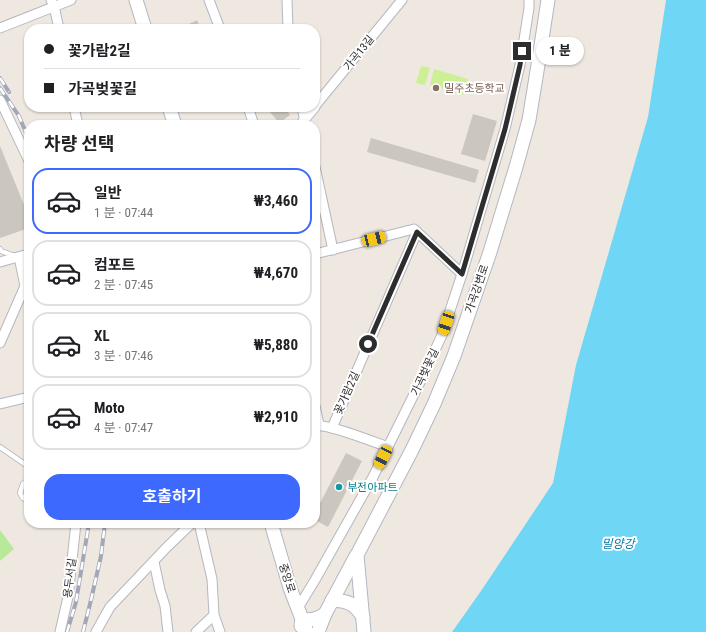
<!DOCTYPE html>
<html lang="ko">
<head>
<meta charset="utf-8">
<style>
  :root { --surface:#fff; --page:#f6f6f6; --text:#202124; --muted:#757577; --line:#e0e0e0; --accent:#3d69ff }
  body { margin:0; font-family:"Roboto Condensed","Noto Sans KR",sans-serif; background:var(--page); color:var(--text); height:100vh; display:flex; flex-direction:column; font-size:15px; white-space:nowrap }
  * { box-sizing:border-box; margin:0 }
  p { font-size:13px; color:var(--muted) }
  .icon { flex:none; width:22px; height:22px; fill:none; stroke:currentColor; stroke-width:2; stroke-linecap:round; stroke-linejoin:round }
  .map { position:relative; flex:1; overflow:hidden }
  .panel { position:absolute; left:24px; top:120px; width:296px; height:408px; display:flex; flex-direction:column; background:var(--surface); border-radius:16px; box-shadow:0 1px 3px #0004 }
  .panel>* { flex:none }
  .hud { position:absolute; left:24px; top:24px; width:296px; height:88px; border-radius:16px; box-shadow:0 1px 3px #0004; display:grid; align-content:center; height:88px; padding:0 20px; background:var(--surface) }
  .end { position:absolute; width:18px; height:18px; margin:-9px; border:5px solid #2d2d2d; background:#fff; box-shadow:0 0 0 2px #fff }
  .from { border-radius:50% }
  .bubble { position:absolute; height:28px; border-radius:14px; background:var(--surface); box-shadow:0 1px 3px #0004; font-size:13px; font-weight:700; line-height:28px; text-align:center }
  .car { position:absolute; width:12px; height:24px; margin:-12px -6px; border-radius:5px; box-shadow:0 0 3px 1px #0007; background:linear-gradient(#f5c518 24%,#345 0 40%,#f5c518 0 76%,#345 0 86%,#f5c518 0) }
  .hud b { display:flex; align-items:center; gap:14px; height:38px; font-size:15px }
  .hud b+b { border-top:1px solid var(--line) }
  .hud i { width:10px; height:10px; background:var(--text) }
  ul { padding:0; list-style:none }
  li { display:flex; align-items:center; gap:12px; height:66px; margin:0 8px 6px; padding:0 12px; border:2px solid var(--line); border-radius:16px }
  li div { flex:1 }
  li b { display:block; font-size:15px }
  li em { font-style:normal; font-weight:700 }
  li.active { border-color:var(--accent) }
  li>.icon { width:36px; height:36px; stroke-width:1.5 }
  h2 { padding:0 20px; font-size:18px; line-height:48px }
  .button { display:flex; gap:8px; margin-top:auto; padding:8px 20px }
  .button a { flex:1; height:46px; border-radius:16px; background:var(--accent); color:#fff; font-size:16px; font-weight:700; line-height:46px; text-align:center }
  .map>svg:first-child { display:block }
  .green { fill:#b8e89a }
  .pitch { fill:#cdef95 }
  .water { fill:#6fd7f5 }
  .building { fill:#cbc6be }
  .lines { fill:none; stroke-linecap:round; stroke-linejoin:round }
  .service-casing { stroke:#b3b7c1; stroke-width:6 }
  .minor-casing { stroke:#b3b7c1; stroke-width:11 }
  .secondary-casing { stroke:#b3b7c1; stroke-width:15 }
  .service { stroke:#fff; stroke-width:4.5 }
  .minor { stroke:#fff; stroke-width:9 }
  .secondary { stroke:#fff; stroke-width:13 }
  .rail-casing { stroke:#a1a6b8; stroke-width:4 }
  .rail { stroke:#fff; stroke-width:2.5; stroke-dasharray:8; stroke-linecap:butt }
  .route { stroke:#2d2d2d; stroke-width:5 }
  .education-dot { fill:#8d6e63; stroke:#fff; stroke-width:1.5 }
  .culture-dot { fill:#0f9aa8; stroke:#fff; stroke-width:1.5 }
  .labels { text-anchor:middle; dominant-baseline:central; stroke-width:4; stroke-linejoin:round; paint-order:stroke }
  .street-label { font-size:11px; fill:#2d2d2d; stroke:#fff }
  .education-label { font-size:11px; fill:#785e54; stroke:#fff; text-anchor:start }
  .culture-label { font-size:11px; fill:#0d838f; stroke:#fff; text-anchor:start }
  .water-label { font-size:12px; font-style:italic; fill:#0678a9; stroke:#fff }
</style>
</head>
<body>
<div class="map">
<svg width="706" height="632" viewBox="0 0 706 632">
  <rect width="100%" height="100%" fill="#efe8e0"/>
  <polygon class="green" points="0,530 14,549 0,561"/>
  <g class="pitch">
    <polygon points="421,66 430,68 425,85 416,83"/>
    <polygon points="434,69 468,79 463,95 430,85"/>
  </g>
  <polygon class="water" points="666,0 706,0 706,632 452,632 481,591 553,483 576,365 648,117"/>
  <g class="building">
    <polygon points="197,20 201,29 179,29"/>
    <polygon points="266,107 284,107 290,115 279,123"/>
    <polygon points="473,114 497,121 485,161 461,154"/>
    <polygon points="371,138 479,170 475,183 367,152"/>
    <polygon points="0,146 29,217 29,228 0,238"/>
    <polygon points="346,453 362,461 328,527 315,520 315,513"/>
  </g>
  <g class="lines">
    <g class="service-casing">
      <g id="service">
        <polyline points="0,249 1,251 15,256"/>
        <polyline points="0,447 29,467"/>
        <polyline points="29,479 23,484 20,493 23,498 29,502"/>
      </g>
    </g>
    <g class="minor-casing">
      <g id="minor">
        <polyline points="51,0 54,6 59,29"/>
        <polyline points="209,0 220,29"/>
        <polyline points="287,0 288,29"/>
        <polyline points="0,28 71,0"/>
        <polyline points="0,100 29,161"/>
        <polyline points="315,106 402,0"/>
        <polyline points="74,107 78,125"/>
        <polyline points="248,107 254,125"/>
        <polyline points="302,107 305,122"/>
        <polyline points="300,125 315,107"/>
        <polyline points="315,167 333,250"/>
        <polyline points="315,254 414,229 462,274"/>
        <polyline points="0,262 25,255"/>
        <polyline points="26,285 29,301"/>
        <polyline points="0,343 25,286 19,257"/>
        <polyline points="0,404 29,397"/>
        <polyline points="315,406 319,425"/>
        <path d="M315,426C327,423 374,442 388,447"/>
        <polyline points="332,428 417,232"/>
        <polyline points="199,523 212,579 214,615 220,632"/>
        <polyline points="154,562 160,590 165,606 168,632"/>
        <polyline points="298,608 315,580 373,477 425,372 442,335 462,274 505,129 520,65 529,8 529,0"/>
        <polyline points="60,632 68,597 76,523"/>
        <polyline points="96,632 110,607 167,547 192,523"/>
        <polyline points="196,632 214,615"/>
      </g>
    </g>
    <g class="secondary-casing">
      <g id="secondary">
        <polyline points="136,0 145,29"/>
        <polyline points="169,107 175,125"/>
        <polyline points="271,523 290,588 307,632"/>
        <path d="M332,600C348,601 354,603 363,617"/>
        <polyline points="325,614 356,556"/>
        <path d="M301,626L302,619C311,621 317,619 325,614L318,632"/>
        <polyline points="364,632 357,555 412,450 434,404 454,356 490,252 516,167 529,120 538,65 548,0"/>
      </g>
    </g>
    <use href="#service" class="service"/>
    <use href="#minor" class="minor"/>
    <use href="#secondary" class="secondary"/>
    <g class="rail-casing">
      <g id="rail">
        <polyline points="0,78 9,92"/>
        <polyline points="0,88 19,116 29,140"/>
        <polyline points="67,632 76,602 89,523"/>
        <polyline points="83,632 91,600 101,556 105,523"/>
      </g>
    </g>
    <use href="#rail" class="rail"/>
  </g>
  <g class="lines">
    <polyline class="route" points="368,344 417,232 462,274 505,129 520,65 522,51"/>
  </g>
  <circle class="education-dot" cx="436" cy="88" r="4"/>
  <circle class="culture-dot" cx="339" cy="487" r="4"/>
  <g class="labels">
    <g class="street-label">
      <text transform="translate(359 53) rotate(-51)">가곡13길</text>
      <text transform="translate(477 289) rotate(-71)">가곡강변로</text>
      <text transform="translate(425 372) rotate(-65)">가곡벚꽃길</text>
      <text transform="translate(347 393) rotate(-66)">꽃가람2길</text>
      <text transform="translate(70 578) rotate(-83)">용두서길</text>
      <text transform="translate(287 578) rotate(72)">중앙로</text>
    </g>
    <g class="education-label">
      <text x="444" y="88">밀주초등학교</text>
    </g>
    <g class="culture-label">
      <text x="347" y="487">부전아파트</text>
    </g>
    <g class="water-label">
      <text x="618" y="544">밀양강</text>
    </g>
  </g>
</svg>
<i class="end from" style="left:368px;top:344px"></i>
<i class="end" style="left:522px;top:51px"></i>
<div class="bubble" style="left:536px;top:37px;width:48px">1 분</div>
<i class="car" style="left:374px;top:239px;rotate:76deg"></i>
<i class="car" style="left:446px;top:323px;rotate:199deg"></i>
<i class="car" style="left:383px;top:457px;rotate:207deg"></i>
<div class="hud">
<b><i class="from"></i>꽃가람2길</b>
<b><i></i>가곡벚꽃길</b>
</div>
<section class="panel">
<h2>차량 선택</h2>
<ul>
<li class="active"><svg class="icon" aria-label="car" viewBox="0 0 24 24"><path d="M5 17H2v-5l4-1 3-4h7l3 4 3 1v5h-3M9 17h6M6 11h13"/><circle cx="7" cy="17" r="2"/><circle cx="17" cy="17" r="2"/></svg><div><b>일반</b><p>1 분 · 07:44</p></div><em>₩3,460</em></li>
<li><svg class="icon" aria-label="car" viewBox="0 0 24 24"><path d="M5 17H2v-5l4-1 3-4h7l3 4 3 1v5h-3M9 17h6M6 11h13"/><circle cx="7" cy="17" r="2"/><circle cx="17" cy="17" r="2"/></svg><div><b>컴포트</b><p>2 분 · 07:45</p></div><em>₩4,670</em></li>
<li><svg class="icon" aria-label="car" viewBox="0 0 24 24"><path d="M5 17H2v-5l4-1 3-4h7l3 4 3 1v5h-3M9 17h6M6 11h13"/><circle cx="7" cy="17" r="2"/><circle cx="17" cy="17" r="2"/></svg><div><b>XL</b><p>3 분 · 07:46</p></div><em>₩5,880</em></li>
<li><svg class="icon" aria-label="car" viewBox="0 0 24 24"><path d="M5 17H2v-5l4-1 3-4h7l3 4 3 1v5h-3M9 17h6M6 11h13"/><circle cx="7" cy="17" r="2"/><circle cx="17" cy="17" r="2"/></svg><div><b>Moto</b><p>4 분 · 07:47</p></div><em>₩2,910</em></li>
</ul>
<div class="button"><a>호출하기</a></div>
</section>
</div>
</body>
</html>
